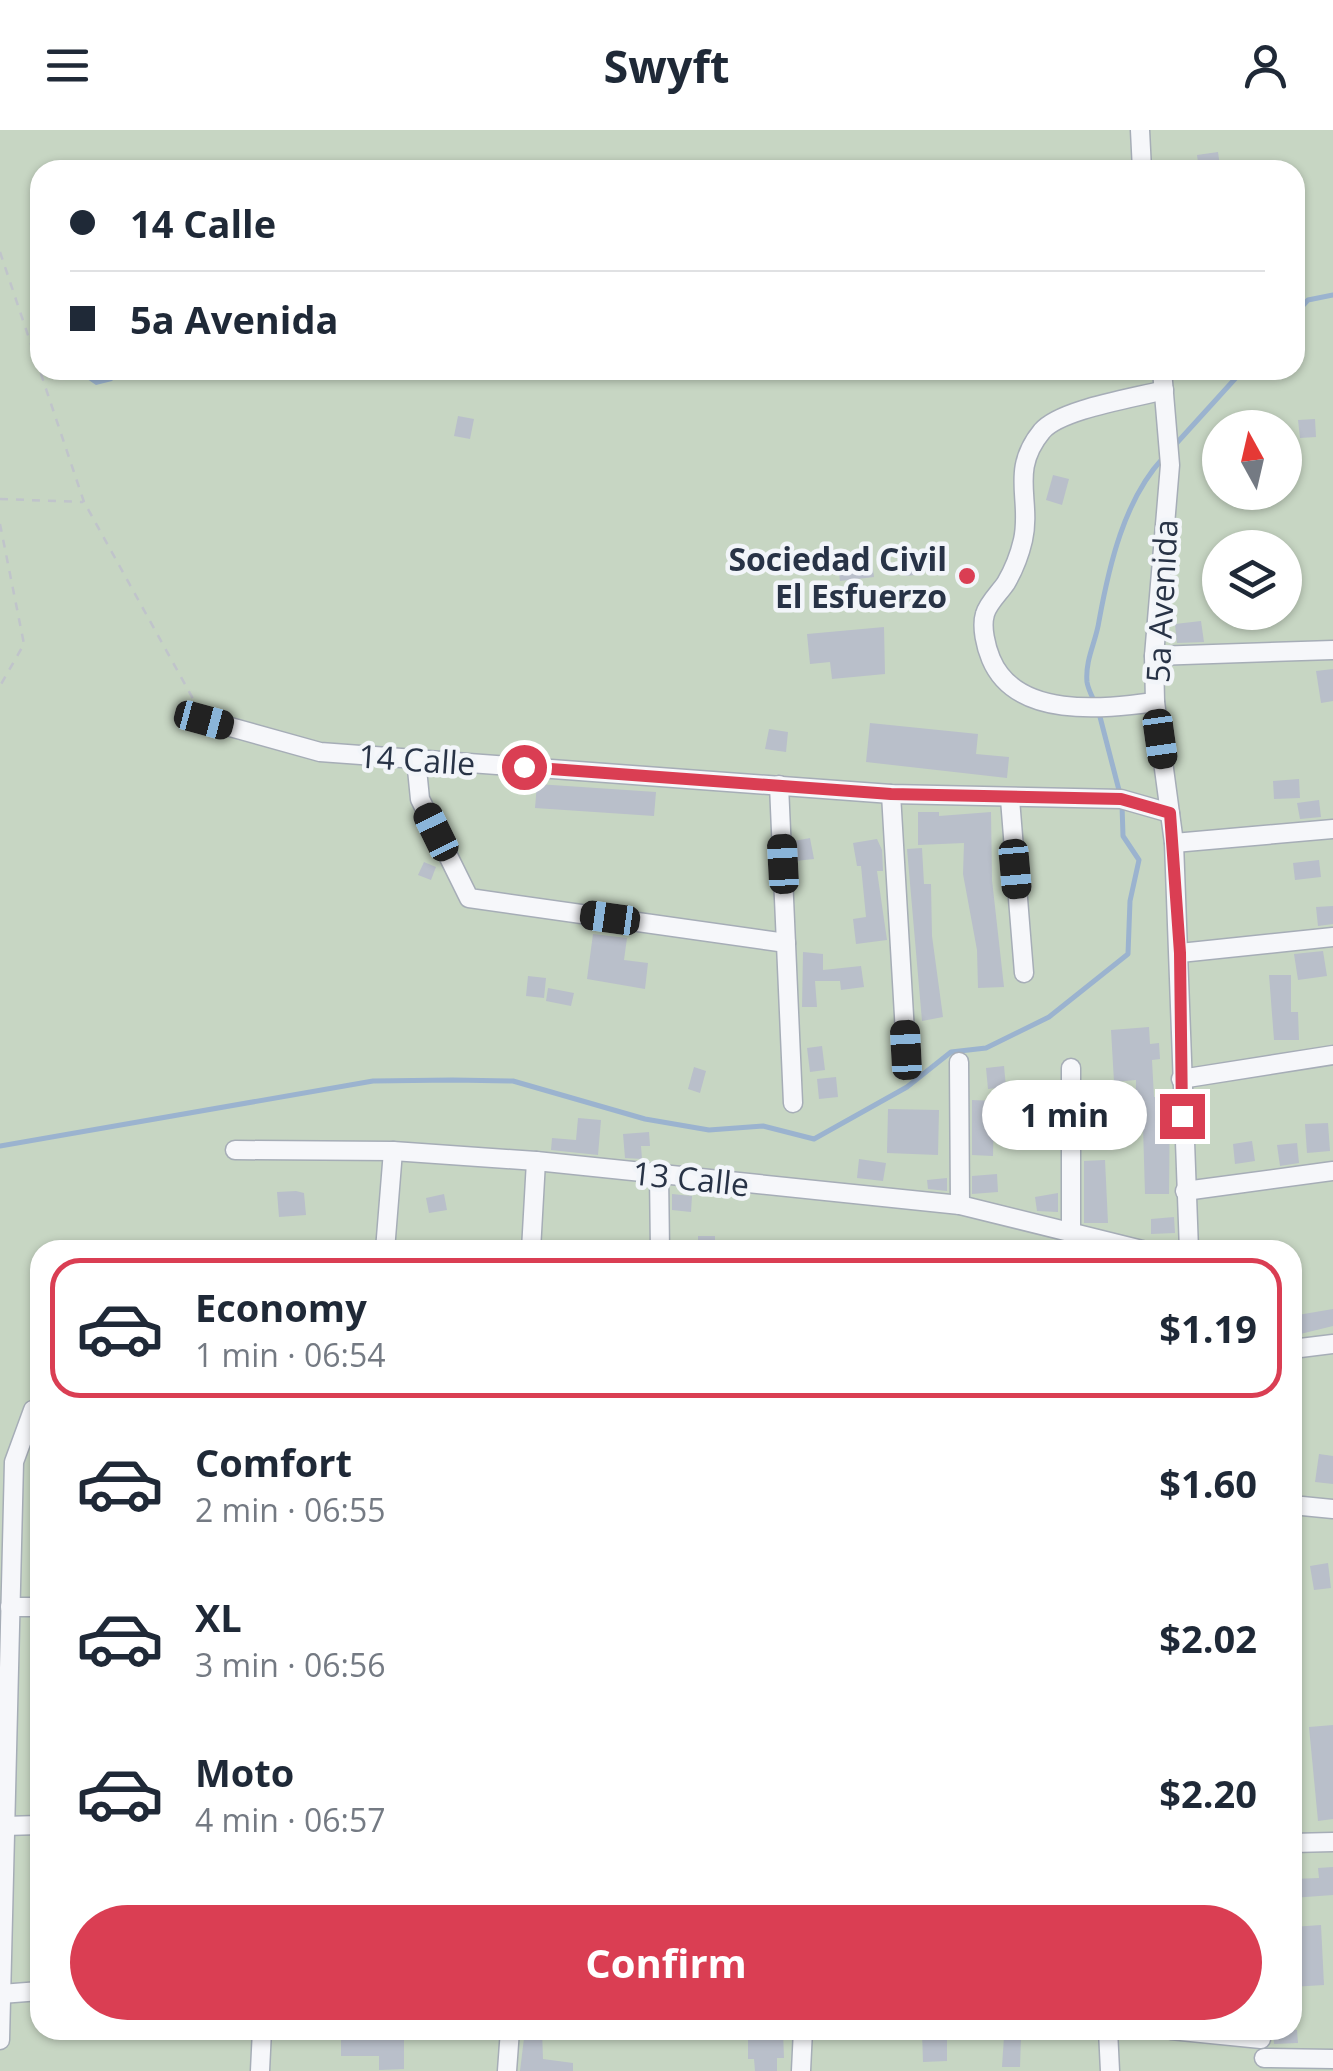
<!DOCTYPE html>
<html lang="en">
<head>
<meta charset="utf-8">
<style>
  :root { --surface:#fff; --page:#f2f2f3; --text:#1f2937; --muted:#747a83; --line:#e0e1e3; --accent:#da3e53 }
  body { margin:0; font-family:"Open Sans",sans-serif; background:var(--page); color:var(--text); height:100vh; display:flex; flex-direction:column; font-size:38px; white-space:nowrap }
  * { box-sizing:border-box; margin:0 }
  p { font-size:32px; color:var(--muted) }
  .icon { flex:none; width:55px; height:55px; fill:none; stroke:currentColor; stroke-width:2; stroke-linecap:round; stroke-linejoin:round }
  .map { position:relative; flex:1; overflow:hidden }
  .drawer { position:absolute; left:30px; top:1110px; width:1272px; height:800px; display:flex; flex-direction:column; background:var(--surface); border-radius:30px; box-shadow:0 2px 8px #0004 }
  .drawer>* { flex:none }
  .top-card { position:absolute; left:30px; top:30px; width:1275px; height:220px; border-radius:30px; box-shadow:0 2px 8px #0004; display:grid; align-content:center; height:220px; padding:0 40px; background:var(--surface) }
  .needle { width:65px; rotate:352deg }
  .buttons { position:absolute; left:1202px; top:280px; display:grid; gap:20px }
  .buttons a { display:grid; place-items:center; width:100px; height:100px; border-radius:50%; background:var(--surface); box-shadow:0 2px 8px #0004; font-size:50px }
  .end { position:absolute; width:45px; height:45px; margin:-22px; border:12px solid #da3e53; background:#fff; box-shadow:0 0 0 5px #fff }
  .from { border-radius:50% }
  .bubble { position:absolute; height:70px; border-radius:35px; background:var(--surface); box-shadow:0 2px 8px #0004; font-size:32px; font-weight:700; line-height:70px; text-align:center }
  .car { position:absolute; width:30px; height:60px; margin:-30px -15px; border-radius:12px; box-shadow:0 0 8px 2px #0007; background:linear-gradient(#222 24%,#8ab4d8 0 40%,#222 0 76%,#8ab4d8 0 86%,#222 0) }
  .top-card b { display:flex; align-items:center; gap:35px; height:95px; font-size:38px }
  .top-card b+b { border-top:2px solid var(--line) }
  .top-card i { width:25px; height:25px; background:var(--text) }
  ul { padding:18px 0 0; list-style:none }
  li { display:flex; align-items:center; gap:30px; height:140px; margin:0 20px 15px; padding:0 20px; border:5px solid transparent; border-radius:30px }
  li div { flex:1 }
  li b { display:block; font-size:38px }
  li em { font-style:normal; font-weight:700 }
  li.on { border-color:var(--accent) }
  li>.icon { width:90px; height:90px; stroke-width:1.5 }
  .action { display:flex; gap:20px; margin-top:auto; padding:20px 40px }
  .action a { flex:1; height:115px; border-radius:60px; background:var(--accent); color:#fff; font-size:40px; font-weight:700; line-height:115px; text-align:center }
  header { display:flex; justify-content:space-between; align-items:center; height:130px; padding:0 40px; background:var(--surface); font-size:45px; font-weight:700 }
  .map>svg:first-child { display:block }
  .green { fill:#c7d6c3; fill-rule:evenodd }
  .water { fill:#9bb3cf }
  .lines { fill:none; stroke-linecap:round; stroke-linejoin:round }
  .stream { stroke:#9bb3cf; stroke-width:5 }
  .building { fill:#b9bfca }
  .minor-casing { stroke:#a6adb7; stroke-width:21 }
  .path { stroke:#c0c4cb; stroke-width:2.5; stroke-dasharray:8 8; stroke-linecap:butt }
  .minor { stroke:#f6f7fa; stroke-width:18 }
  .route { stroke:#da3e53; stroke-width:12 }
  .poi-dot { fill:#da3e53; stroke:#f2f5f9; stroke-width:4 }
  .labels { text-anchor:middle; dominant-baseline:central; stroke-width:9; stroke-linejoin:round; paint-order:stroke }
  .poi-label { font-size:32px; font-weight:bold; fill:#283346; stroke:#f2f5f9; text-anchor:end }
  .street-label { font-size:32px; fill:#283346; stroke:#f2f5f9 }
</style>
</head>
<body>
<header><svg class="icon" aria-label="menu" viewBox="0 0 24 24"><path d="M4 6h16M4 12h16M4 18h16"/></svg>Swyft<svg class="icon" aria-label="person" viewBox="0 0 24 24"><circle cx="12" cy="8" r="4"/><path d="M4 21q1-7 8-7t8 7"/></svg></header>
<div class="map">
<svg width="1333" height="1941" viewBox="0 0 1333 1941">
  <rect width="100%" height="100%" fill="#e2e6ec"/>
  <path class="green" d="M0,0H1333V1941H0ZM40,40H1295V240H40ZM1220,298H1285V362H1220ZM1220,418H1285V482H1220ZM40,1120H1292V1900H40Z"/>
  <polygon class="water" points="74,240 122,240 112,251 96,255"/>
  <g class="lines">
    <g class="stream">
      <polyline points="1295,184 1308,170 1333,165"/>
      <polyline points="1174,316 1243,240"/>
      <path d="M1095,573C1092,566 1088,559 1087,552C1085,529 1096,512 1099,491C1109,436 1124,370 1163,328"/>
      <polyline points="1099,583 1120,664"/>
      <polyline points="0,1016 373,951 453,950 513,951 645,989 709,1000 763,996 814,1009 907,957 951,922 986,918 1049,887 1128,824 1130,771 1139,730 1123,706 1122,675"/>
    </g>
  </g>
  <g class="building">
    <polygon points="1218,22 1220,36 1199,40 1197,25"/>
    <polygon points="458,286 474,289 470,309 454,306"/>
    <polygon points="1315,289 1316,307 1300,308 1298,290"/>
    <polygon points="1053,345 1069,349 1062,375 1046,370"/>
    <polygon points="922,431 923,444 906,446 905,432"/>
    <polygon points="872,432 874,447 840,451 838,435"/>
    <polygon points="1201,491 1204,512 1177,513 1175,494"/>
    <polygon points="884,497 885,544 832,549 830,532 810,534 807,504"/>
    <polygon points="1333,539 1333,571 1321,573 1316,541"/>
    <polygon points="870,593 978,604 976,624 1009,627 1007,648 866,632"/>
    <polygon points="769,599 788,602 786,622 765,619"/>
    <polygon points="1299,649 1300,668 1274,669 1273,651"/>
    <polygon points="537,654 656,662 654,686 535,678"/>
    <polygon points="1319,670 1321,687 1300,689 1297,673"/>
    <polygon points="918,682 939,682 939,686 991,682 992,750 1004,857 978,858 977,820 963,744 964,713 918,715"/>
    <polygon points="810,708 814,729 795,731 794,711"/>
    <polygon points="877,709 882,720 883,741 877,741 887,810 856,814 853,789 866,787 861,736 857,736 853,713"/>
    <polygon points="922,718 924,754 931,754 932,806 943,887 922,891 907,719"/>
    <polygon points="1319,730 1321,747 1295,750 1293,733"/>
    <polygon points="424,732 436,737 431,750 418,745"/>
    <polygon points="1333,776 1333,794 1318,796 1316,777"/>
    <polygon points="593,804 627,808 624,830 648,833 645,859 587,849"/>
    <polygon points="1323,821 1327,846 1298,850 1294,824"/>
    <polygon points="803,822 823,824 823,840 861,836 864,857 841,860 840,851 815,851 817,877 802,877"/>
    <polygon points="1269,845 1291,845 1291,882 1298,882 1299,910 1274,910"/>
    <polygon points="528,846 546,848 544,868 526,866"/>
    <polygon points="548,858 574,863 571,876 546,871"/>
    <polygon points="1149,897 1150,914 1159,913 1160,929 1152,930 1154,967 1170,967 1169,1064 1145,1064 1143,997 1135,996 1136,950 1114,952 1111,900"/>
    <polygon points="822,916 825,940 810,942 807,918"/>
    <polygon points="1004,936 1006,957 988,959 986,938"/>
    <polygon points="694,937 706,941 700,963 688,959"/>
    <polygon points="836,947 838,967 819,969 817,949"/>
    <polygon points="1032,953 1054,953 1054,968 1048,968 1052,1002 1032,1004"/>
    <polygon points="1100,959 1102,977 1093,978 1097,999 1084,1001 1084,962"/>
    <polygon points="972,970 994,971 993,1026 972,1025"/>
    <polygon points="888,979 939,980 938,1025 887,1023"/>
    <polygon points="578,988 601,990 598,1025 551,1020 552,1008 576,1010"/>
    <polygon points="1328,993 1330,1021 1307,1023 1305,994"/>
    <polygon points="649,1002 650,1016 641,1016 642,1029 625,1028 623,1004"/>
    <polygon points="1252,1011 1255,1031 1235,1034 1233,1014"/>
    <polygon points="1297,1013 1299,1033 1280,1036 1277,1015"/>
    <polygon points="859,1029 886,1033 883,1051 857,1048"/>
    <polygon points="1105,1030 1108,1093 1084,1093 1084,1031"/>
    <polygon points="997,1044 998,1062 972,1064 972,1046"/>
    <polygon points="947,1048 947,1061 928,1059 927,1050"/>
    <polygon points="296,1061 304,1063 306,1085 279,1087 277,1062"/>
    <polygon points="1058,1063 1058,1082 1037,1081 1035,1067"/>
    <polygon points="444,1064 447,1080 429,1083 426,1068"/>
    <polygon points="672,1064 692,1066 691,1082 672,1080"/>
    <polygon points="1174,1087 1175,1103 1151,1104 1151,1089"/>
    <rect x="698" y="1106" width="17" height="14"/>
    <polygon points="1333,1179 1333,1196 1292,1206 1292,1186"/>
    <polygon points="1319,1324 1333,1326 1333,1354 1315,1352"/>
    <polygon points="1328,1433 1331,1458 1314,1460 1310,1436"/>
    <polygon points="1333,1595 1333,1689 1318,1691 1309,1597"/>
    <polygon points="1333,1737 1333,1765 1292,1768 1292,1749 1319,1748 1318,1738"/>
    <polygon points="1321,1795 1324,1855 1292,1857 1292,1797"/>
    <polygon points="525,1900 542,1900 543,1929 573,1933 573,1941 520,1941"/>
    <polygon points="748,1900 783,1900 784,1928 777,1928 777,1941 755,1941 754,1929 748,1929"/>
    <polygon points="1273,1900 1297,1900 1298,1913 1274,1914"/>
    <polygon points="341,1901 366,1901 366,1908 404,1908 404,1939 379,1940 379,1926 341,1926"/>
    <polygon points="947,1902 947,1931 923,1932 922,1903"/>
    <polygon points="1004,1906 1021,1907 1020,1937 1002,1937"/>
  </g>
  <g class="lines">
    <g class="minor-casing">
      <g id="minor">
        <polyline points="1140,0 1142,40"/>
        <polyline points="1162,240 1170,335 1154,526 1155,572 1174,713 1189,1120"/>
        <polyline points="1154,526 1333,520"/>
        <path d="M1155,572C1103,579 1016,589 991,529C986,517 981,497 985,484C988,473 1000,462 1006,453C1013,441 1020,423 1023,410C1032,369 1009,341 1042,301C1061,279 1135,268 1164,260"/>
        <polyline points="205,590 320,622 891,664 1121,669 1170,683"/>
        <polyline points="416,629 420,669 469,768 786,813"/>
        <polyline points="779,655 793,973"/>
        <polyline points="891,664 906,920"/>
        <polyline points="1010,669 1024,843"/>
        <polyline points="1174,713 1333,699"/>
        <polyline points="1180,823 1333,807"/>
        <polyline points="959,932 960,1075"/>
        <polyline points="1181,949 1333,925"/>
        <polyline points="235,1020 393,1021 536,1031 960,1075 1142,1120"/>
        <polyline points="659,1044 660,1120"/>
        <polyline points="1185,1061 1333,1041"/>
        <polyline points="1071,1104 1071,938"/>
        <polyline points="385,1120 393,1021"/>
        <polyline points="531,1120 536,1031"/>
        <polyline points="1292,1219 1333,1214"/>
        <polyline points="1292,1375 1333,1379"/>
        <polyline points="10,1477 40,1477"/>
        <polyline points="4,1696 40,1695"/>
        <polyline points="1292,1713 1333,1712"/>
        <polyline points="1,1864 40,1861"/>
        <polyline points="1108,1900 1110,1941"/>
        <polyline points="1171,1900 1261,1909"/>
        <polyline points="0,1910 14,1332 33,1280 40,1278"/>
        <polyline points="1264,1928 1333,1929"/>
        <polyline points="260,1941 262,1900"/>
        <polyline points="507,1941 510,1900"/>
        <polyline points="801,1941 803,1900"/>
      </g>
    </g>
    <g class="path">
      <polyline points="0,122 84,372 197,576"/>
      <polyline points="0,369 83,372"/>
      <polyline points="0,394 24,514 0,556"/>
    </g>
    <use href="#minor" class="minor"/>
  </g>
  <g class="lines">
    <polyline class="route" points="524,637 891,664 1121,669 1170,683 1180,823 1182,986"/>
  </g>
  <circle class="poi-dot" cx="967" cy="446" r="10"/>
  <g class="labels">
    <g class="poi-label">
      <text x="947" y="428">Sociedad Civil<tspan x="947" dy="37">El Esfuerzo</tspan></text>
    </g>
    <g class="street-label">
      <text transform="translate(1161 471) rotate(-87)">5a Avenida</text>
      <text transform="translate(417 629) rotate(4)">14 Calle</text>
      <text transform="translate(691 1048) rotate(6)">13 Calle</text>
    </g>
  </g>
</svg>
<div class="buttons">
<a><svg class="needle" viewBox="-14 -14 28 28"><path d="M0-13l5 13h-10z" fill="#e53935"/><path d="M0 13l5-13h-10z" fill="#747a83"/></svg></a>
<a><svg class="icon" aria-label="layers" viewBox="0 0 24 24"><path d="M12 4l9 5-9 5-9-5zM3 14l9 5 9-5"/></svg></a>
</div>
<i class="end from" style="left:524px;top:637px"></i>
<i class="end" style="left:1182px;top:986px"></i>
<div class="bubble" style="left:982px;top:950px;width:165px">1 min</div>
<i class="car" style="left:204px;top:590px;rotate:105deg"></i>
<i class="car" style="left:1160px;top:609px;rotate:172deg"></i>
<i class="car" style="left:436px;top:702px;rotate:334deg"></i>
<i class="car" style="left:783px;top:734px;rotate:357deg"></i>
<i class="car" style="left:1015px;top:739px;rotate:175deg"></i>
<i class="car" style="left:610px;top:788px;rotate:278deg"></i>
<i class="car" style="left:906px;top:920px;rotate:357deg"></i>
<div class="top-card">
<b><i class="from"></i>14 Calle</b>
<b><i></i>5a Avenida</b>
</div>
<section class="drawer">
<ul>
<li class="on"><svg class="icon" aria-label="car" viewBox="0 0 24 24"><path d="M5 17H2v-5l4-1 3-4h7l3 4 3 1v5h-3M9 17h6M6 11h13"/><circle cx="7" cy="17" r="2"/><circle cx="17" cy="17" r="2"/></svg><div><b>Economy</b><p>1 min · 06:54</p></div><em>$1.19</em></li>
<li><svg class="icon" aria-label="car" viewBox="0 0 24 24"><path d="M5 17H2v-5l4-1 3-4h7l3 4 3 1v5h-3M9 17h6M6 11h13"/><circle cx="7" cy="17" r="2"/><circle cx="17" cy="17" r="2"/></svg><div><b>Comfort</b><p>2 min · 06:55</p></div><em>$1.60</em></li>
<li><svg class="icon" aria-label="car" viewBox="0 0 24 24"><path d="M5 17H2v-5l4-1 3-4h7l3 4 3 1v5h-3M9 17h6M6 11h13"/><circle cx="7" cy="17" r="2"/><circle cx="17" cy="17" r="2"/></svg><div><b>XL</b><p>3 min · 06:56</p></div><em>$2.02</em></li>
<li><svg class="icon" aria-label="car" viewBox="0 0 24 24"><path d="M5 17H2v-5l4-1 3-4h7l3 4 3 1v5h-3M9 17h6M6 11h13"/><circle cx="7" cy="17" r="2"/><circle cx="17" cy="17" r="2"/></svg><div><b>Moto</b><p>4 min · 06:57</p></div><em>$2.20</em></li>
</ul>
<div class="action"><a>Confirm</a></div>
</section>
</div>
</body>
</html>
